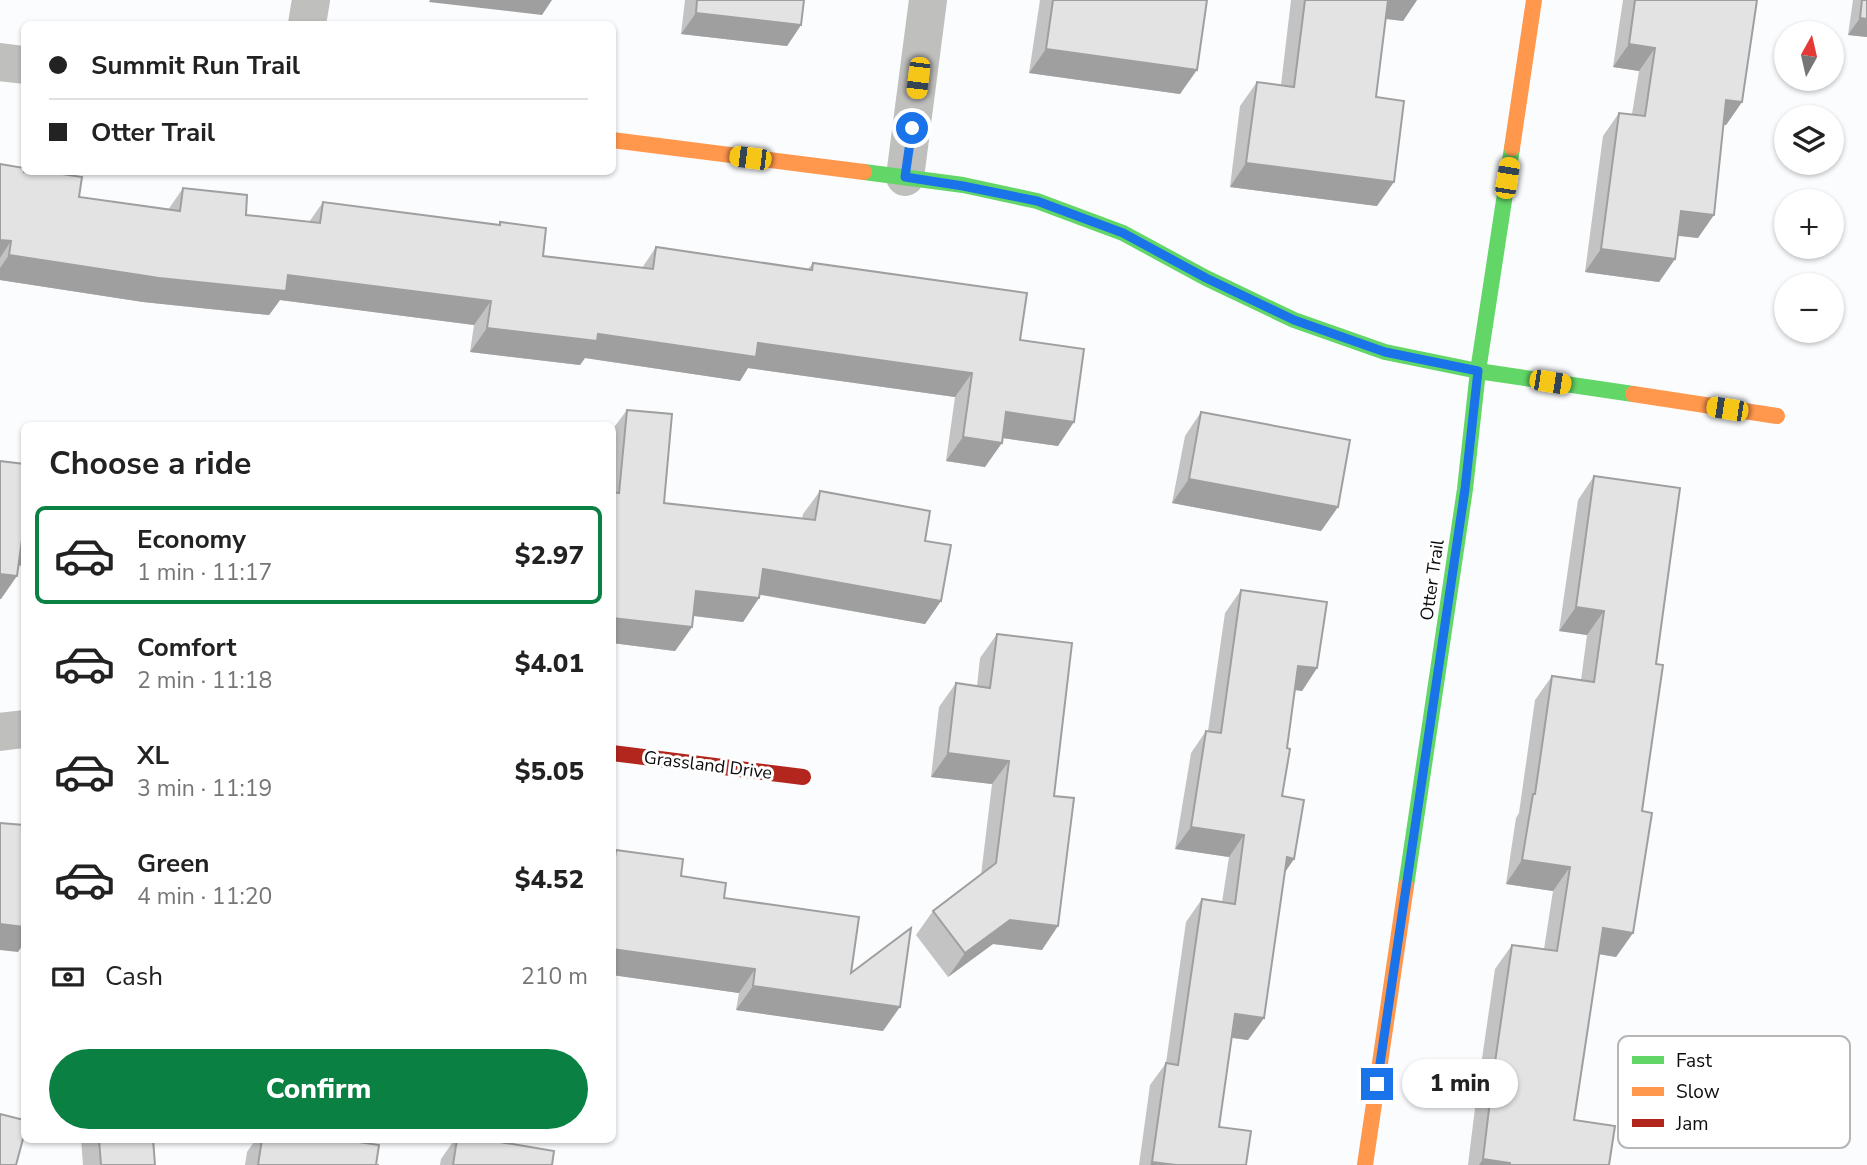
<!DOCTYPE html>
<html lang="en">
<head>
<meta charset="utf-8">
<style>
  :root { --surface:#fff; --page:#f2f2f2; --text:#222; --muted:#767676; --line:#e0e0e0; --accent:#0b8043 }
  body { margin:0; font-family:"Nunito Sans",sans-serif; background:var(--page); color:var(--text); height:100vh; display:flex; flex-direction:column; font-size:26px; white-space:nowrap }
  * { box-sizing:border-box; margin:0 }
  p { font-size:23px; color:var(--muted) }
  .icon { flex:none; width:38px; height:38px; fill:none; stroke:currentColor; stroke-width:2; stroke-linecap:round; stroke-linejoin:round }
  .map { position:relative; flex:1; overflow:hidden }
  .sheet { position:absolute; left:21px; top:422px; width:595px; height:721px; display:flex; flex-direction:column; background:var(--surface); border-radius:10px; box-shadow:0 2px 5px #0004 }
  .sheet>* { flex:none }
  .banner { position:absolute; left:21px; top:21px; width:595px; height:154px; border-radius:10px; box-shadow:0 2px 5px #0004; display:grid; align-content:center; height:154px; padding:0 28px; background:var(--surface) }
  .needle { width:46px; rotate:8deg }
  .controls { position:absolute; left:1774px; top:21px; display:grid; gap:14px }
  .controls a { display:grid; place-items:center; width:70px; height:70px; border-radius:50%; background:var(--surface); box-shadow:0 2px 5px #0004; font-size:35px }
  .end { position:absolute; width:32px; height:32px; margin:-16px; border:9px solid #1a73e8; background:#fff; box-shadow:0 0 0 4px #fff }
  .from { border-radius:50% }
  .bubble { position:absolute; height:49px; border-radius:24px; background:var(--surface); box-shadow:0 2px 5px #0004; font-size:23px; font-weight:800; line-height:49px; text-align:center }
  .car { position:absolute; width:21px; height:42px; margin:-21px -10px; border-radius:9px; box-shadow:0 0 5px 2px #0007; background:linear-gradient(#f5c518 24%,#345 0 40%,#f5c518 0 76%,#345 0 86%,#f5c518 0) }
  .banner b { display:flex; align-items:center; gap:24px; height:66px; font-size:26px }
  .banner b+b { border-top:2px solid var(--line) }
  .banner i { width:18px; height:18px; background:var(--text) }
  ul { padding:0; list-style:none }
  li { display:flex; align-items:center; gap:21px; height:98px; margin:0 14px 10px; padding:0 14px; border:4px solid transparent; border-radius:10px }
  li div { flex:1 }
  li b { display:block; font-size:26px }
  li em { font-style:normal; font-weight:800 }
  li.on { border-color:var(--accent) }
  li>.icon { width:63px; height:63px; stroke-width:1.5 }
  h2 { padding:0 28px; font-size:32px; line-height:84px }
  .pay { display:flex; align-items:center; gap:18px; height:77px; padding:0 28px; font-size:26px }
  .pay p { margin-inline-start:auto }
  .cta { display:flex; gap:14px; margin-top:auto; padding:14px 28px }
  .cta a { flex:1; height:80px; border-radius:42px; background:var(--accent); color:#fff; font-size:28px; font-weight:800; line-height:80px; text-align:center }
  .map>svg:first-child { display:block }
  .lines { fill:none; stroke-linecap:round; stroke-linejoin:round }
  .street { stroke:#bfbfbe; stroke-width:38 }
  .fast { stroke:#63d668; stroke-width:16 }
  .slow { stroke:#ff974d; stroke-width:16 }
  .jam { stroke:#b3261e; stroke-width:16 }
  .wall { fill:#c4c3c3 }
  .shaded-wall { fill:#a09f9f }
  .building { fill:#e4e3e3; stroke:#a09f9f; stroke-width:2 }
  .route { stroke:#1a73e8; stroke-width:9 }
  .labels { text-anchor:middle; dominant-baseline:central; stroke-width:6; stroke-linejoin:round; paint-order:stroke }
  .street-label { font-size:18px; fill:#0d0d0f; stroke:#fff }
  .key { fill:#fff; stroke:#b6b6b7; stroke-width:2 }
  .key-label { font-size:19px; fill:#0d0d0f }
</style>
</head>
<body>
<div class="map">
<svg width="1867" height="1165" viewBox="0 0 1867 1165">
  <rect width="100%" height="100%" fill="#fbfcfd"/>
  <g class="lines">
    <g class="street">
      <polyline points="307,24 311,0"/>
      <polyline points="0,62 24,65"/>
      <polyline points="905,177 928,0"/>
      <polyline points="0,732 24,729"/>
    </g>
    <g class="fast">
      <polyline points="864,172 963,185 1037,201 1123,233 1206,278 1294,320 1385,352 1478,371 1633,394"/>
      <polyline points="1406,886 1465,489 1478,371 1512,148"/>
    </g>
    <g class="slow">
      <polyline points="612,140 864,172"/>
      <polyline points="1512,148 1534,0"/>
      <polyline points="1633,394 1777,416"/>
      <polyline points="1365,1165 1406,886"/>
    </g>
    <polyline class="jam" points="612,753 803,777"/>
  </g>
  <g class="wall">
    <polygon points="685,0 804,0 801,25 787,46 681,34"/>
    <polygon points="1040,0 1207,0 1180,94 1029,73"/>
    <polygon points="1291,0 1417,0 1403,21 1386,19 1376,97 1377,206 1230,187 1240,106 1257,82 1281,85"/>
    <polygon points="1623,0 1757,0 1742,102 1726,125 1724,125 1698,238 1678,236 1675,259 1659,282 1585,272 1603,136 1619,113 1632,114 1639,71 1613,67"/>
    <polygon points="1853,0 1867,0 1867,37 1848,35"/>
    <polygon points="0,164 79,197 168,210 183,188 246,215 309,222 323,202 498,225 500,222 543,256 642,268 656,247 808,269 813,263 1020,340 1058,446 1002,438 985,467 946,461 955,397 748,368 740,381 585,358 580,365 470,352 474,325 280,300 269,315 143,302 0,280"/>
    <polygon points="627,410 664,503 802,519 803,514 820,491 925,541 941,601 925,624 760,595 759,598 743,622 693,616 692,627 675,651 612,643 612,430"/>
    <polygon points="1201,412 1338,507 1321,531 1172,503 1185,436"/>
    <polygon points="1594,476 1656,664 1642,811 1633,933 1616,957 1599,954 1574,1120 1609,1165 1468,1165 1476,1100 1495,969 1512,945 1544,949 1553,891 1506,884 1516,818 1519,813 1535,700 1552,676 1581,680 1587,635 1559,631 1578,500"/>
    <polygon points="1241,590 1317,668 1302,691 1295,690 1287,748 1282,796 1294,859 1284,873 1264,1018 1248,1040 1232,1038 1219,1127 1246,1165 1139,1165 1150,1085 1166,1063 1186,922 1202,899 1222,902 1229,857 1175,849 1191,753 1206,731 1208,731 1225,613"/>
    <polygon points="997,634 1054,796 1042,950 993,944 948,977 916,935 933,911 981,875 992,784 931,777 939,707 956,683 977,686 980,658"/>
    <polygon points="616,850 681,876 724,898 851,973 883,1031 736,1010 739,993 612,975 612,855"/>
    <polygon points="81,1139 194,1139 154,1143 155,1165 83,1165"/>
    <polygon points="256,1139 262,1139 379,1165 245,1165 247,1152"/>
    <polygon points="455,1139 457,1139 552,1165 440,1165 441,1159"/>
  </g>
  <g class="shaded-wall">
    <polygon points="430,0 552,0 542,15 429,2"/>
    <polygon points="1384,0 1417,0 1403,21 1372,17"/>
    <polygon points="696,13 801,25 787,46 681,34"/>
    <polygon points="1860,18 1867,19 1867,37 1848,35"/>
    <polygon points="1629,44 1655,48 1639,71 1613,67"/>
    <polygon points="1046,49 1197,70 1180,94 1029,73"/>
    <polygon points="1726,100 1742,102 1726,125 1710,123"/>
    <polygon points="1246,163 1394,182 1377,206 1230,187"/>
    <polygon points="1681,211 1714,215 1698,238 1665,234"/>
    <polygon points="0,240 11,241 0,258"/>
    <polygon points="1601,249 1675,259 1659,282 1585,272"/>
    <polygon points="9,255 288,275 491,301 474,325 280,300 269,315 143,302 0,280 0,268"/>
    <polygon points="487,328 758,343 972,373 955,397 748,368 740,381 585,358 580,365 470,352"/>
    <polygon points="1006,412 1074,422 1058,446 989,436"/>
    <polygon points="963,437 1002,443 985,467 946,461"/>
    <polygon points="1189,479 1338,507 1321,531 1172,503"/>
    <polygon points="22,540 24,541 24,566 5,564"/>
    <polygon points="763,569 941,601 925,624 746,592"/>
    <polygon points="0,574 17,576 1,599 0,599"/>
    <polygon points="696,591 759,598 743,622 679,614"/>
    <polygon points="1576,607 1604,611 1587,635 1559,631"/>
    <polygon points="612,618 692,627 675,651 612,643"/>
    <polygon points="1298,666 1317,668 1302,691 1283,688"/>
    <polygon points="948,753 1009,761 992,784 931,777"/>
    <polygon points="1191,827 1244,835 1229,857 1175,849"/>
    <polygon points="1287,857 1294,859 1279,881"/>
    <polygon points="1522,860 1570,867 1553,891 1506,884"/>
    <polygon points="1010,920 1058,926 1042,950 993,944 948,977 965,953"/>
    <polygon points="0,924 24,926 24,943 18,952 0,950"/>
    <polygon points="1603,928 1633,933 1616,957 1586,952"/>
    <polygon points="612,949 755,969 739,993 612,975"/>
    <polygon points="753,986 900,1007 883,1031 736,1010"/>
    <polygon points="1235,1014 1264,1018 1248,1040 1219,1036"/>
    <polygon points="139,1139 194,1139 135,1144"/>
    <polygon points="1483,1159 1510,1163 1509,1165 1479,1165"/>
    <polygon points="1152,1162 1176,1165 1150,1165"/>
  </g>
  <g class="building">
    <polygon points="697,0 804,0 801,25 696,13"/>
    <polygon points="1053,0 1207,0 1197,70 1046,49"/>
    <polygon points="1305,0 1388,0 1376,97 1404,101 1394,182 1246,163 1257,82 1294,87"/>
    <polygon points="1635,0 1757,0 1742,102 1726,100 1714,215 1681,211 1675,259 1601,249 1619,113 1645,116 1655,48 1629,44"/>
    <polygon points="1862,0 1867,0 1867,19 1860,18"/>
    <polygon points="0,164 24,168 24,172 49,172 82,177 79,197 180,211 183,188 247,195 246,215 320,223 323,202 500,225 500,222 546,228 543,256 653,269 656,247 812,270 813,263 1027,293 1020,340 1084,349 1074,422 1006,412 1002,443 963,437 972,373 758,343 756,357 598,334 597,341 487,328 491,301 288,275 286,291 159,278 9,255 11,241 0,240"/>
    <polygon points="627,410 672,414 664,503 815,520 820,491 930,511 925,541 951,545 941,601 763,569 759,598 696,591 692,627 612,618 612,492 619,493"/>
    <polygon points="1201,412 1350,440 1338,507 1189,479"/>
    <polygon points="0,461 24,464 24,541 22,540 17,576 0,574"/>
    <polygon points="1594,476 1680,488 1656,664 1663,665 1642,811 1652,813 1633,933 1603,928 1574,1120 1615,1126 1609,1165 1510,1165 1510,1163 1483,1159 1493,1076 1512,945 1557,951 1570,867 1522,860 1533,794 1535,794 1552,676 1594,682 1604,611 1576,607"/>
    <polygon points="1241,590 1327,602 1317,668 1298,666 1287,748 1290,749 1282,796 1304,800 1294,859 1287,857 1264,1018 1235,1014 1219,1127 1251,1131 1246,1165 1176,1165 1152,1162 1166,1063 1178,1065 1202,899 1235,904 1244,835 1191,827 1206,731 1221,733"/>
    <polygon points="997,634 1072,643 1054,796 1074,798 1058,926 1010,920 965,953 933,911 996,863 1009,761 948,753 956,683 990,688"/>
    <polygon points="0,823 24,825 24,927 0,924"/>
    <polygon points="616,850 683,859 681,876 726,883 724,898 859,917 851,973 911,928 900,1007 753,986 755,969 612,949 612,857 615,857"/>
    <polygon points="0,1114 24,1120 24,1135 16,1165 0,1165"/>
    <polygon points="99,1139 153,1139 155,1165 101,1165"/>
    <polygon points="262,1139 339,1139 379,1145 376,1165 379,1165 258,1165"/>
    <polygon points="457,1139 482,1139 554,1151 552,1165 453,1165"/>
  </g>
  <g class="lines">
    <polyline class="route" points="912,128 905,177 963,186 1037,201 1123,233 1206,278 1294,320 1385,352 1478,371 1465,489 1377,1084"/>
  </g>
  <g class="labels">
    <g class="street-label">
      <text transform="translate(1432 580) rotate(-82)">Otter Trail</text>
      <text transform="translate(708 765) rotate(7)">Grassland Drive</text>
    </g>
  </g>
  <rect x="1618" y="1036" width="232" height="112" rx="10" class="key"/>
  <rect x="1632" y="1056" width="32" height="8" fill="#63d668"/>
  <rect x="1632" y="1087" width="32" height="9" fill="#ff974d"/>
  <rect x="1632" y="1119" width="32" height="8" fill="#b3261e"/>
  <g class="key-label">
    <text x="1676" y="1067">Fast</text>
    <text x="1676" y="1098">Slow</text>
    <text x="1676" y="1130">Jam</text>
  </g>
</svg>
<div class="controls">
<a><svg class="needle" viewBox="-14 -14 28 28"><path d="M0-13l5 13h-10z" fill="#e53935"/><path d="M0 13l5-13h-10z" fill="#767676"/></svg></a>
<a><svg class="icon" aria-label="layers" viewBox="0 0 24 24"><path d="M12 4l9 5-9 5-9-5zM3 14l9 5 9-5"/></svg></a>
<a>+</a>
<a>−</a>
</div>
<i class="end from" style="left:912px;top:128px"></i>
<i class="end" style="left:1377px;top:1084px"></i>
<div class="bubble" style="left:1402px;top:1059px;width:116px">1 min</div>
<i class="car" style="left:918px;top:78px;rotate:187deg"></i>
<i class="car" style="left:750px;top:158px;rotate:277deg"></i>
<i class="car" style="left:1507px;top:178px;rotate:9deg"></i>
<i class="car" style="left:1550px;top:382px;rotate:99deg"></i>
<i class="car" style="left:1727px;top:409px;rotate:279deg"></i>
<div class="banner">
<b><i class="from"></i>Summit Run Trail</b>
<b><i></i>Otter Trail</b>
</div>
<section class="sheet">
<h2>Choose a ride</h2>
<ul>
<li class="on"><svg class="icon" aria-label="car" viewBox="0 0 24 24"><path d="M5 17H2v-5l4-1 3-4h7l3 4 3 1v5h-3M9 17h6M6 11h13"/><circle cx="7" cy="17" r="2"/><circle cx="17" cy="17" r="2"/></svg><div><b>Economy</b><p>1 min · 11:17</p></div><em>$2.97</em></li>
<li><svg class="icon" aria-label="car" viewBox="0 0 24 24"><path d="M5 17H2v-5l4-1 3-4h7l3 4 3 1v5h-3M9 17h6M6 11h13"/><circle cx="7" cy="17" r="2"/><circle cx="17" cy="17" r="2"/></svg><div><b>Comfort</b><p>2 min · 11:18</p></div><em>$4.01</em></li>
<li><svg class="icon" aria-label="car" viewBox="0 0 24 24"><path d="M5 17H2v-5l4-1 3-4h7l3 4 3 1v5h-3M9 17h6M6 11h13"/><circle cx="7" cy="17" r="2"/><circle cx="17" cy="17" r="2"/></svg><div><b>XL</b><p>3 min · 11:19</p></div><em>$5.05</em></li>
<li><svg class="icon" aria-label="car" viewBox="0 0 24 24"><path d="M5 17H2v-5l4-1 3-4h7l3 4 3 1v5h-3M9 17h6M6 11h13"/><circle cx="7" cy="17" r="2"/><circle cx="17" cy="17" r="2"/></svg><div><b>Green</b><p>4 min · 11:20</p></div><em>$4.52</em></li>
</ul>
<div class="pay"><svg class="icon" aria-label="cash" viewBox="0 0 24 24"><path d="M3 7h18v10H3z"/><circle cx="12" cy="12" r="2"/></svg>Cash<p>210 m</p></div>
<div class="cta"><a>Confirm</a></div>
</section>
</div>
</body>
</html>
